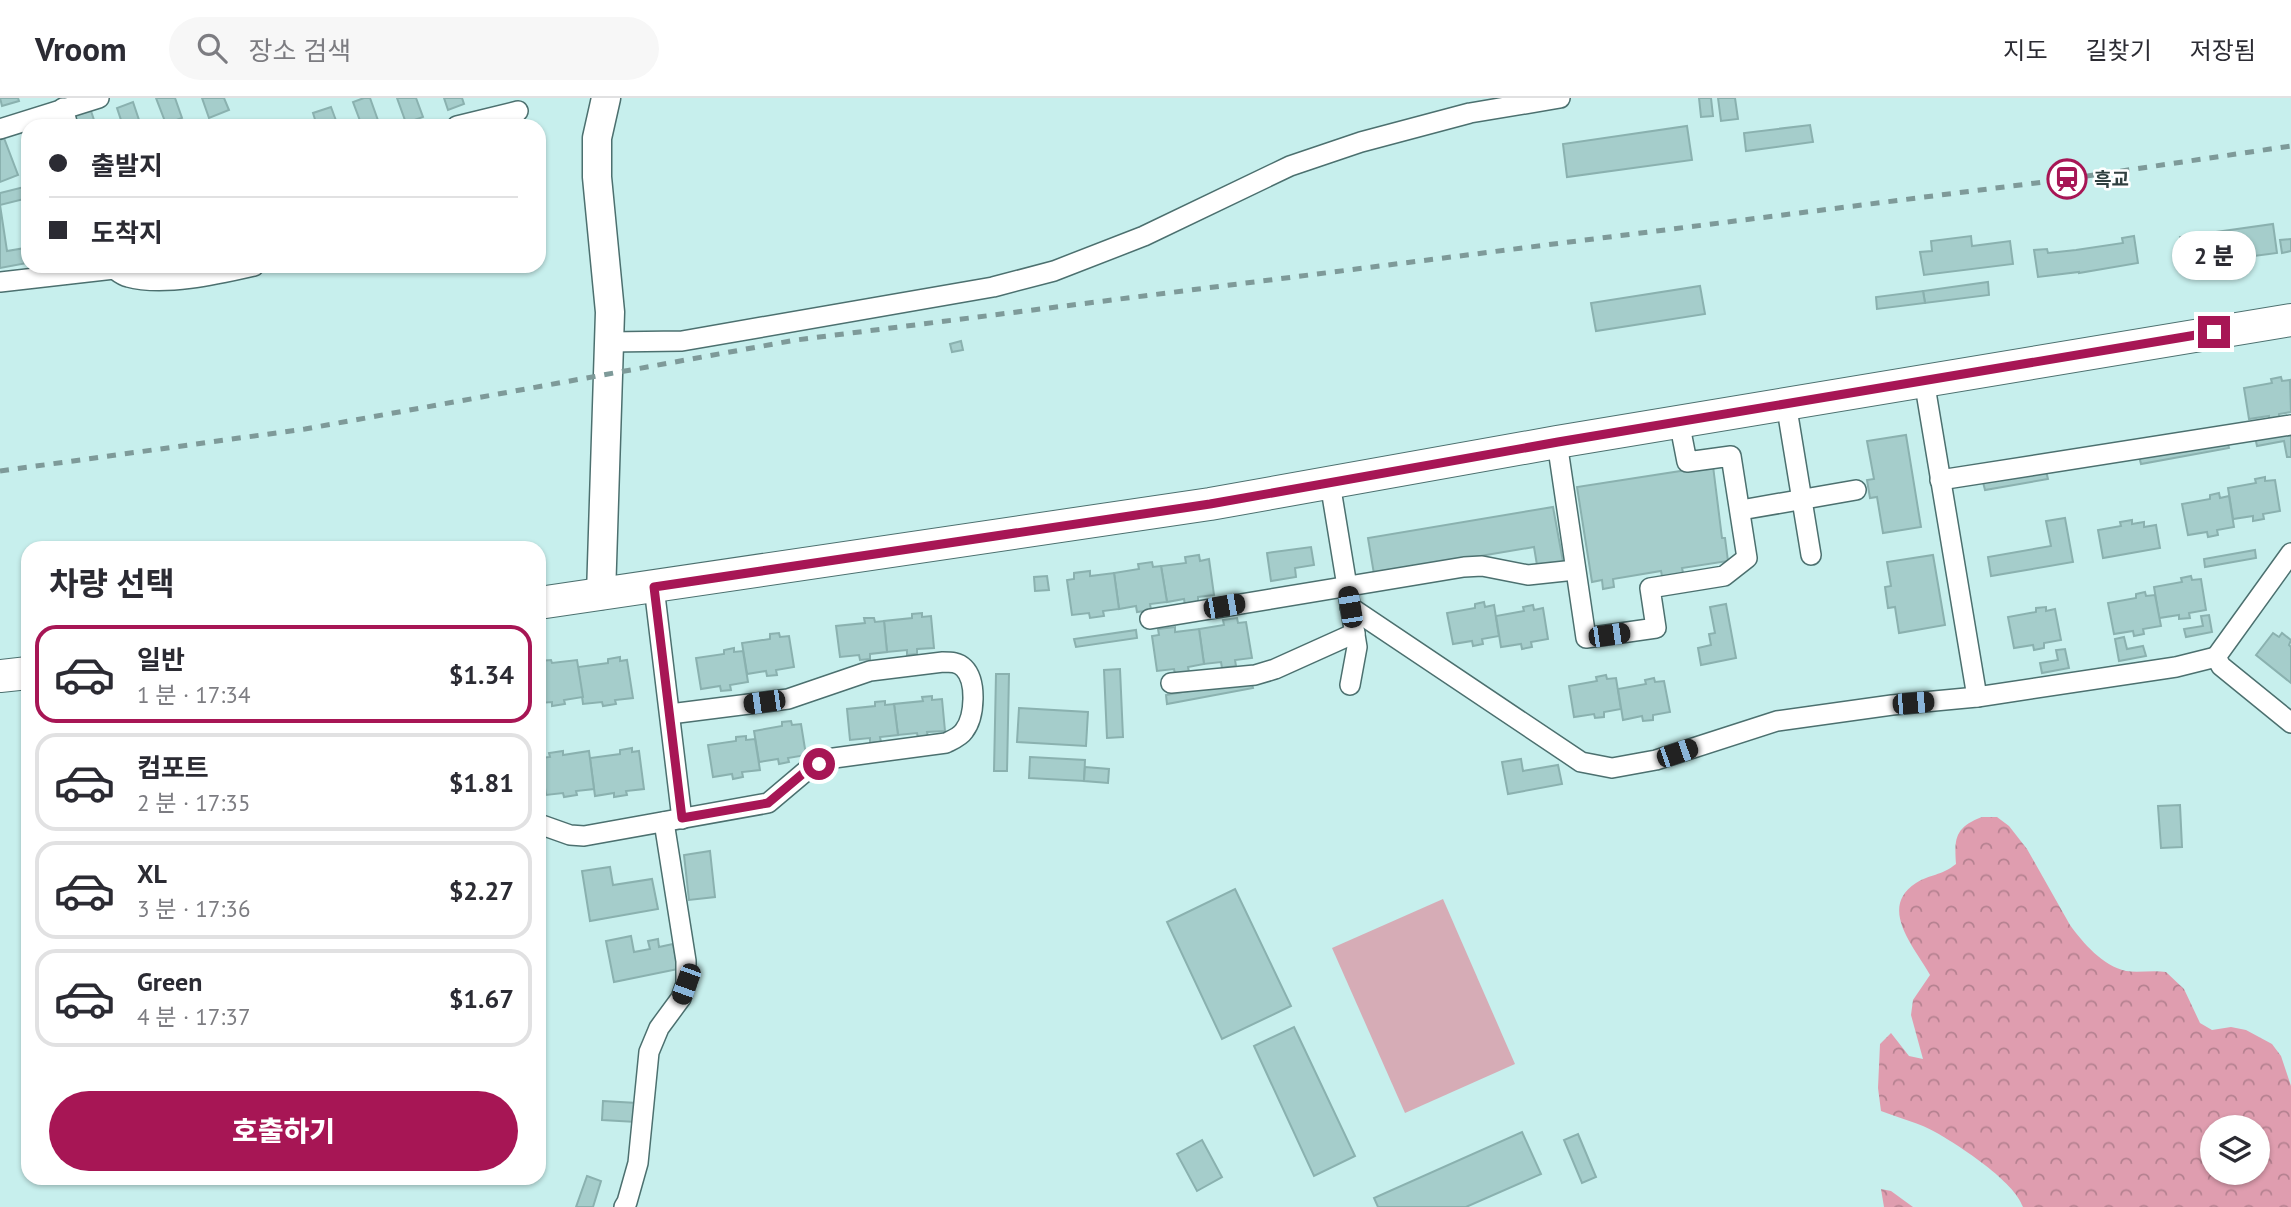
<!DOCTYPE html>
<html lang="ko">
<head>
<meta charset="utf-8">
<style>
  :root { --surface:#fff; --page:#f7f7f7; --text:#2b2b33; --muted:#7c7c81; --line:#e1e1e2; --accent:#a71655 }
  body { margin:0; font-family:"PT Sans","Noto Sans KR",sans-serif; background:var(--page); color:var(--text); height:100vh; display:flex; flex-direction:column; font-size:26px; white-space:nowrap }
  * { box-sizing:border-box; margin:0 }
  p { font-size:23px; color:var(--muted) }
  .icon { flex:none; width:38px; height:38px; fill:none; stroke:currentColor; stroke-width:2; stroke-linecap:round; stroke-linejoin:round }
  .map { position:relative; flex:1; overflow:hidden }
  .side { position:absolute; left:21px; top:443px; width:525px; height:644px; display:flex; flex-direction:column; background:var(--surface); border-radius:21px; box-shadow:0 2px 5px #0004 }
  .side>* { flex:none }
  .banner { position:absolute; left:21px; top:21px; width:525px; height:154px; border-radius:21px; box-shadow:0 2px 5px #0004; display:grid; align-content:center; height:154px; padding:0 28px; background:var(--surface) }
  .buttons { position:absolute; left:2200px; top:1017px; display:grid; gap:14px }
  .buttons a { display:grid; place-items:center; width:70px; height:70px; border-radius:50%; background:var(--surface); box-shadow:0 2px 5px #0004; font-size:35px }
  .end { position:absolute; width:32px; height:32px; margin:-16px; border:9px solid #a71655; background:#fff; box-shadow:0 0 0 4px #fff }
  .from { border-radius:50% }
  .bubble { position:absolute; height:49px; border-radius:24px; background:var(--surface); box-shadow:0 2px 5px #0004; font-size:23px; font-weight:800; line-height:49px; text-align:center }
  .car { position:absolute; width:21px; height:42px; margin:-21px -10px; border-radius:9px; box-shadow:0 0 5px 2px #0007; background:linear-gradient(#222 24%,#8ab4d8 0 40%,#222 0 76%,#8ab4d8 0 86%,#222 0) }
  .banner b { display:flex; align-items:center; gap:24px; height:66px; font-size:26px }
  .banner b+b { border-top:2px solid var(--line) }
  .banner i { width:18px; height:18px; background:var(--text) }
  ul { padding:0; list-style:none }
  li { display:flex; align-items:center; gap:21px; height:98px; margin:0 14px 10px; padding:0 14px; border:4px solid var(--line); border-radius:21px }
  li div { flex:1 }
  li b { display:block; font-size:26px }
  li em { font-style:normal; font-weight:800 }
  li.selected { border-color:var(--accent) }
  li>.icon { width:63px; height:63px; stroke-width:1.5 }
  h2 { padding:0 28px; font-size:32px; line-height:84px }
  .primary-button { display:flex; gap:14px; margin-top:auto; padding:14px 28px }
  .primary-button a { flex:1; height:80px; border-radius:42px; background:var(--accent); color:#fff; font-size:28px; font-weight:800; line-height:80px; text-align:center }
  header { display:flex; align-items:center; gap:42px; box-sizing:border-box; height:98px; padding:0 35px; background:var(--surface); border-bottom:2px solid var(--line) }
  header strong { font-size:33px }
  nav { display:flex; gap:38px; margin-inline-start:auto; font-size:24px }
  .search { width:490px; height:63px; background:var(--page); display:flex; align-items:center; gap:18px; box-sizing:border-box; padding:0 24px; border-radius:38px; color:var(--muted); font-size:26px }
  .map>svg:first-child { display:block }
  .forest { fill:url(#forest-crowns); fill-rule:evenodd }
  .pitch { fill:#d6acb6 }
  .building { fill:#a5cdcb; stroke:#8ab1af; stroke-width:2 }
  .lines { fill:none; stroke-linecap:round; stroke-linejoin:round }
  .minor-casing { stroke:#4c706f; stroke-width:22 }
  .secondary-casing { stroke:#4c706f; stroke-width:31 }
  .primary-casing { stroke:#4c706f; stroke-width:34 }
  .minor { stroke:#fff; stroke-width:19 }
  .secondary { stroke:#fff; stroke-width:28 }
  .primary { stroke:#fff; stroke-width:32 }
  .rail { stroke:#7e9a99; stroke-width:5; stroke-dasharray:9 9; stroke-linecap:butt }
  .route { stroke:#a71655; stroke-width:9 }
  .labels { text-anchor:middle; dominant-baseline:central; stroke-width:5; stroke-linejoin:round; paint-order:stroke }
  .poi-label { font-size:19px; font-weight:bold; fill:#304040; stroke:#fff; text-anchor:start }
</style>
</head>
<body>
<header>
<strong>Vroom</strong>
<div class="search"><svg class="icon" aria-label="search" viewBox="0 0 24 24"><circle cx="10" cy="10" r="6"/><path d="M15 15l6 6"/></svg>장소 검색</div>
<nav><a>지도</a><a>길찾기</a><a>저장됨</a></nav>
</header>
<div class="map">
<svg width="2291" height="1109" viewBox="0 0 2291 1109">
  <defs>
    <pattern id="forest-crowns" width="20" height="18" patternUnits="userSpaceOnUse" patternTransform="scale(1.75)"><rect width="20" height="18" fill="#df9daf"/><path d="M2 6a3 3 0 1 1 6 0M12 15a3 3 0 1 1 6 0" fill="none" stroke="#b58190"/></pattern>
  </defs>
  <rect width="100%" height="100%" fill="#c7efed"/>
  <g class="forest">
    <path d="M1982,719H1997L2009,728L2027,751L2070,827C2083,845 2103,868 2126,873C2138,875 2153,872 2166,874L2184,891L2200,925L2212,932L2231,929L2246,932L2272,946L2281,958L2291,988V1109H2023C2015,1084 1960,1048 1937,1035C1920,1025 1899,1020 1881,1013L1878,990L1880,946L1891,935L1909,958L1923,961L1911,917L1913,902L1930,877C1916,851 1877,810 1916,785C1930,776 1941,778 1956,766C1954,739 1956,729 1982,719ZM2212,1029H2258V1074H2212Z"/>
    <polygon points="1881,1091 1891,1093 1913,1109 1884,1109"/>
  </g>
  <polygon class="pitch" points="1443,801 1515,966 1405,1015 1332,850"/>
  <g class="building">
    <polygon points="0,0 18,0 19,3 2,8"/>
    <polygon points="156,0 175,0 182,20 166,26"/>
    <polygon points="202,0 224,0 229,12 209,20"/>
    <polygon points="364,0 370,0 380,28 362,28 353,4"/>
    <polygon points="397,0 416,0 423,19 406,25"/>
    <polygon points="444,0 462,0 464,6 448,12"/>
    <polygon points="1699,0 1711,0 1713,18 1701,19"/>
    <polygon points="1718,0 1735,0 1738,21 1721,23"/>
    <polygon points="133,4 141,28 123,28 117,10"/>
    <polygon points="89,7 96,28 78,28 73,13"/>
    <polygon points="331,9 338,28 317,28 313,15"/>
    <polygon points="1810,27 1813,44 1746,53 1744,35"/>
    <polygon points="1687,28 1692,62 1567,79 1563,46"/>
    <polygon points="4,40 18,77 0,84 0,42"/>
    <polygon points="28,88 28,100 0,107 0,95"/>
    <polygon points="0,107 7,153 25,150 27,165 0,170"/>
    <polygon points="2273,126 2277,155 2184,167 2180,139"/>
    <polygon points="1971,138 1972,148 2010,143 2013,166 1924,177 1920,154 1932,153 1931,143"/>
    <polygon points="2134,138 2138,165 2079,175 2079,174 2038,179 2034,152 2047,151 2048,155 2076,152 2123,145 2122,140"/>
    <polygon points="2291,141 2291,153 2282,155 2280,142"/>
    <polygon points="1988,184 1989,197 1925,205 1923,193"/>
    <polygon points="1700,188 1705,216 1596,233 1591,205"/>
    <polygon points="1923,193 1925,205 1877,211 1876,199"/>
    <polygon points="961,243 963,252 952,254 950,246"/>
    <polygon points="2281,279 2282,283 2290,282 2291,314 2279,316 2279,321 2269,323 2269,318 2249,321 2244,290 2272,285 2271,281"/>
    <polygon points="2291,332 2291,359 2287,359 2284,343 2257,348 2255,339"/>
    <polygon points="1906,337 1921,429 1883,435 1877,399 1870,400 1867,382 1874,381 1867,343"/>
    <polygon points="2227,342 2229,350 2141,366 2139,358"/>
    <polygon points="1713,368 1722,440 1725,440 1728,463 1682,470 1684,479 1663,483 1661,473 1613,481 1614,489 1603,491 1602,482 1592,484 1577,389"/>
    <polygon points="2046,373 2048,381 1985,392 1983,384"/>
    <polygon points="2265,379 2265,383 2275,382 2280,413 2263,416 2264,421 2253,423 2253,418 2233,421 2228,390 2256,385 2255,381"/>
    <polygon points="2219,395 2220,400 2229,398 2234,429 2217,432 2218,437 2208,439 2207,434 2188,437 2182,406 2210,401 2210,397"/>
    <polygon points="1553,409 1564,469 1538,473 1534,449 1374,476 1368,440"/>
    <polygon points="2065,420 2073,464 1991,478 1988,459 2051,448 2046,423"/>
    <polygon points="2132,422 2132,426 2144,424 2144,429 2156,427 2160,450 2103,460 2098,432 2121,428 2120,424"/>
    <polygon points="1311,449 1314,467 1295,470 1296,479 1271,483 1267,455"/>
    <polygon points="2255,452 2256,460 2205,469 2204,461"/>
    <polygon points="1199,457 1200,463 1209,461 1214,497 1198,499 1198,505 1185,507 1184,501 1167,504 1161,468 1186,465 1185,459"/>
    <polygon points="1933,457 1945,527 1899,535 1895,509 1888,510 1885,489 1891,488 1887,464"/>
    <polygon points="1152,464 1153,469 1161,468 1167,504 1150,506 1151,512 1137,514 1136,508 1119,511 1114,475 1139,471 1138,466"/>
    <polygon points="1090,473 1090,478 1114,475 1119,511 1103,513 1104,518 1090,520 1089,515 1072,517 1067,482 1074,481 1074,475"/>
    <polygon points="1047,478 1049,492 1035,493 1034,479"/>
    <polygon points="2191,478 2192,482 2201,481 2206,512 2189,515 2190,520 2179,521 2179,517 2159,520 2154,489 2182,484 2181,480"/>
    <polygon points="2145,494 2146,498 2155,497 2161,528 2143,531 2144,536 2134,538 2133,533 2114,536 2108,505 2136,500 2136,496"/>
    <polygon points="1484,504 1485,509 1494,507 1499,538 1482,541 1483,546 1473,548 1472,543 1453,546 1447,515 1475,510 1475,506"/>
    <polygon points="1726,506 1736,560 1701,567 1698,550 1711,547 1709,536 1715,535 1710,509"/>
    <polygon points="1533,507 1534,512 1543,510 1548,541 1531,544 1532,549 1522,551 1521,546 1501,549 1496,518 1524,513 1523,509"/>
    <polygon points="2046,509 2046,513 2055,511 2061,542 2044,545 2044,550 2034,552 2033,547 2014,550 2008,519 2036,514 2036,510"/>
    <polygon points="922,515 922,519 931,518 934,550 917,551 917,556 907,557 907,552 887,554 884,523 912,520 912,516"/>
    <polygon points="2209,517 2212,534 2186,539 2184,531 2203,528 2201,518"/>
    <polygon points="864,520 874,520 875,524 884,523 887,554 870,556 870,561 860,562 859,557 840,559 836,528 865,525"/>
    <polygon points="1237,520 1238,525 1246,524 1252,560 1235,562 1236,568 1222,570 1221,564 1204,566 1199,531 1224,527 1223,522"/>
    <polygon points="1175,529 1175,534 1199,531 1204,566 1188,569 1189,574 1175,576 1174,571 1157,573 1152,538 1159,537 1158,531"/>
    <polygon points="1136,532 1137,540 1076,549 1074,541"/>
    <polygon points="779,535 780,539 789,538 794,569 776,572 777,577 767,578 766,573 747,576 742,545 770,541 770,536"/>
    <polygon points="2273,535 2279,539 2282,535 2291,542 2289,547 2291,549 2291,585 2256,557"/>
    <polygon points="2124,539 2127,551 2143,548 2146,558 2119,563 2115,541"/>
    <polygon points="734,550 734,554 743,553 748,584 730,587 731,592 721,593 720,588 701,591 696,560 724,556 724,552"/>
    <polygon points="2065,551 2069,570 2042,575 2040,565 2058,562 2056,552"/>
    <polygon points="620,559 620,563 627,562 633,600 615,602 616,606 603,608 602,604 583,606 578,569 608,565 608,561"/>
    <polygon points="551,562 552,565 577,562 583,599 564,602 565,606 552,608 552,604 539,605 539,563"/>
    <polygon points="1120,571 1123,639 1107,640 1104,572"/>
    <polygon points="996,576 1009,576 1007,673 994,673"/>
    <polygon points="1606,577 1607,581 1616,580 1621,611 1604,614 1604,619 1595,620 1594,616 1574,619 1569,588 1597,583 1596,579"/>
    <polygon points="1654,580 1655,584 1664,583 1670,614 1653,617 1653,622 1643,623 1642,618 1623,622 1618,591 1646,586 1645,582"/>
    <polygon points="1251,582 1253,590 1167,606 1166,597"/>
    <polygon points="932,598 932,602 942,601 945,633 927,634 928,639 918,640 917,635 898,637 894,606 923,603 922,599"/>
    <polygon points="885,603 885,607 894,606 898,637 880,639 881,644 870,645 870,640 850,642 847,611 875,608 875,604"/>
    <polygon points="1019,610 1088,614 1086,648 1017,644"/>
    <polygon points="791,623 792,627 801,626 806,657 788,660 789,664 779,666 778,661 759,664 754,633 782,628 782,624"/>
    <polygon points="746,638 746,642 755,641 760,672 742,674 743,679 733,681 732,676 713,679 708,647 736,643 736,639"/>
    <polygon points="632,650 632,654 639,653 644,691 626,693 627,697 614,699 614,695 595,698 590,660 620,656 620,652"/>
    <polygon points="563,653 563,657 589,653 594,691 576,693 577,697 564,699 563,695 546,697 541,660 550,659 549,655"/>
    <polygon points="1030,659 1085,662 1084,683 1029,680"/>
    <polygon points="1521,661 1523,673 1558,667 1562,686 1508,696 1502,664"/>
    <polygon points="1085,669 1109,671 1108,685 1084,683"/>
    <polygon points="2180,707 2182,749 2161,750 2158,708"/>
    <polygon points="710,753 715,799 689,802 684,757"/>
    <polygon points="610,769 613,787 652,781 658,811 590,823 582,773"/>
    <polygon points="1235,791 1291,908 1222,941 1167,824"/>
    <polygon points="631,838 634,854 650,851 648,843 658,841 659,849 673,846 678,871 614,884 606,843"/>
    <polygon points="1294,929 1355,1058 1314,1078 1254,948"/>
    <polygon points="603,1003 637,1005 636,1024 602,1022"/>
    <polygon points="1522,1034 1541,1076 1466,1109 1378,1109 1374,1100"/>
    <polygon points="1578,1036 1596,1079 1582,1085 1564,1042"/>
    <polygon points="1202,1042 1222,1079 1197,1093 1177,1056"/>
    <polygon points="587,1078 601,1083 593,1109 576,1109"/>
  </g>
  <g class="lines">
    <g class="minor-casing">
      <g id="minor">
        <polyline points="63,10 68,28"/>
        <polyline points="457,28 518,13"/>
        <polyline points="0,31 99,0"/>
        <path d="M0,184L114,171C118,174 123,178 128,179C164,189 219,176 254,168"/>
        <polyline points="609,244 682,243 993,189 1054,173 1144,138 1290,68 1361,44 1470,15 1560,0"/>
        <polyline points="1924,282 1977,599"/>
        <polyline points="1786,305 1811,457"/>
        <polyline points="1557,344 1586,540 1656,530 1650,490 1724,478 1747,460 1731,358 1687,364 1679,323"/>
        <polyline points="1940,382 2291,327"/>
        <polyline points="1330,385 1357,549 1350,587"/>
        <polyline points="1741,412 1856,392"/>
        <polyline points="2291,455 2216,559 2221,568 2291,625"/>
        <polyline points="654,489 682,721"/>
        <polyline points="1350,509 1581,664 1612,670 1656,662 1777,623 1892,607 1977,599 2176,569 2216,559"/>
        <polyline points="1150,521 1464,469 1482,468 1528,477 1575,472"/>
        <polyline points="1171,585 1255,577 1275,571 1355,535"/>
        <path d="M539,726L570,737L584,738L768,705L806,673L834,660L946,645C952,642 960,639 964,633C975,619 977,583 964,570C958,564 951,564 943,564L870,573L788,601L670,616"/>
        <polyline points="624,1109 627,1104 638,1065 649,954 659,930 681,900 686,886 686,863 664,724"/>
      </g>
    </g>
    <g class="secondary-casing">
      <polyline id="secondary" points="601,497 610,214 597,79 597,40 606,0"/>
    </g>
    <g class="primary-casing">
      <g id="primary">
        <polyline points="539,505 1210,406 1557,344 2291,222"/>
        <polyline points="0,578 28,575"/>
      </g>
    </g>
    <use href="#minor" class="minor"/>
    <use href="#secondary" class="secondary"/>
    <use href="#primary" class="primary"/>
    <polyline class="rail" points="0,373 305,331 796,242 2067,81 2291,48"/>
  </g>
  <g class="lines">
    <polyline class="route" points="819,666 806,673 768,705 682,720 654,489 1210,406 1558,344 2214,234"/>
  </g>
  <defs>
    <g id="station-ring" transform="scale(2.0125)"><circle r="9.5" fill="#fff" stroke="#a71655" stroke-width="1.5"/><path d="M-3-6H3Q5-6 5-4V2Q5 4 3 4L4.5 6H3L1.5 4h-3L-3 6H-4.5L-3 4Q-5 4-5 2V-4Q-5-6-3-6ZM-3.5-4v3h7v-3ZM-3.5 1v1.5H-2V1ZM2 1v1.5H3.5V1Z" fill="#a71655"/></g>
  </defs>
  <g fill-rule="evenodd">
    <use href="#station-ring" x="2067" y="81"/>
  </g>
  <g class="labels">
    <g class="poi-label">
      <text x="2094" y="81">흑교</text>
    </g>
  </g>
</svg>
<div class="buttons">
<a><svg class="icon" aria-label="layers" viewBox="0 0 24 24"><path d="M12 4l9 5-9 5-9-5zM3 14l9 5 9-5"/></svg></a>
</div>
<i class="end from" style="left:819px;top:666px"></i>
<i class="end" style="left:2214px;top:234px"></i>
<div class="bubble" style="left:2172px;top:133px;width:84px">2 분</div>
<i class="car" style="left:1224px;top:508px;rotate:80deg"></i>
<i class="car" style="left:1350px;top:509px;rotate:351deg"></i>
<i class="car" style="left:1609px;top:537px;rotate:82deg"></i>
<i class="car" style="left:764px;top:604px;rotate:262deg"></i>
<i class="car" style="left:1913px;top:605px;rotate:85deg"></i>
<i class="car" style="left:1677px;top:655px;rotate:71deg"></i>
<i class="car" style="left:686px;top:886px;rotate:200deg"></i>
<div class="banner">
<b><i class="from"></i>출발지</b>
<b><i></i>도착지</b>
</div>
<section class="side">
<h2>차량 선택</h2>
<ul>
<li class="selected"><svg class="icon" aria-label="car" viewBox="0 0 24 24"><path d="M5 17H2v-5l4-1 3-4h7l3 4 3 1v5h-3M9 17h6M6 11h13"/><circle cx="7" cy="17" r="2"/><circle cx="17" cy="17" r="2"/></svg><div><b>일반</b><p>1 분 · 17:34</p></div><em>$1.34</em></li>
<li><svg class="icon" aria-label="car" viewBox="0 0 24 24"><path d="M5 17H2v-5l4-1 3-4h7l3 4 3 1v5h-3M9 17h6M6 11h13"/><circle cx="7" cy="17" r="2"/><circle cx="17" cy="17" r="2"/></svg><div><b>컴포트</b><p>2 분 · 17:35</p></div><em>$1.81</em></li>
<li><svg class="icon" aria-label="car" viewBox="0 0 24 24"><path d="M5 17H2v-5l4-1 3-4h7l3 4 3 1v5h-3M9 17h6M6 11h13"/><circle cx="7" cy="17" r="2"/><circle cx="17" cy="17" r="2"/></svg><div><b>XL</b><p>3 분 · 17:36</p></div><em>$2.27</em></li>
<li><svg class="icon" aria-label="car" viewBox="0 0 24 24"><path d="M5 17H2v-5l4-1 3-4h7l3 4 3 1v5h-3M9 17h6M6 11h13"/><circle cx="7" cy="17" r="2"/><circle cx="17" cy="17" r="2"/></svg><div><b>Green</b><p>4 분 · 17:37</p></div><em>$1.67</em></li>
</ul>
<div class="primary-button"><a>호출하기</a></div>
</section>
</div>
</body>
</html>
